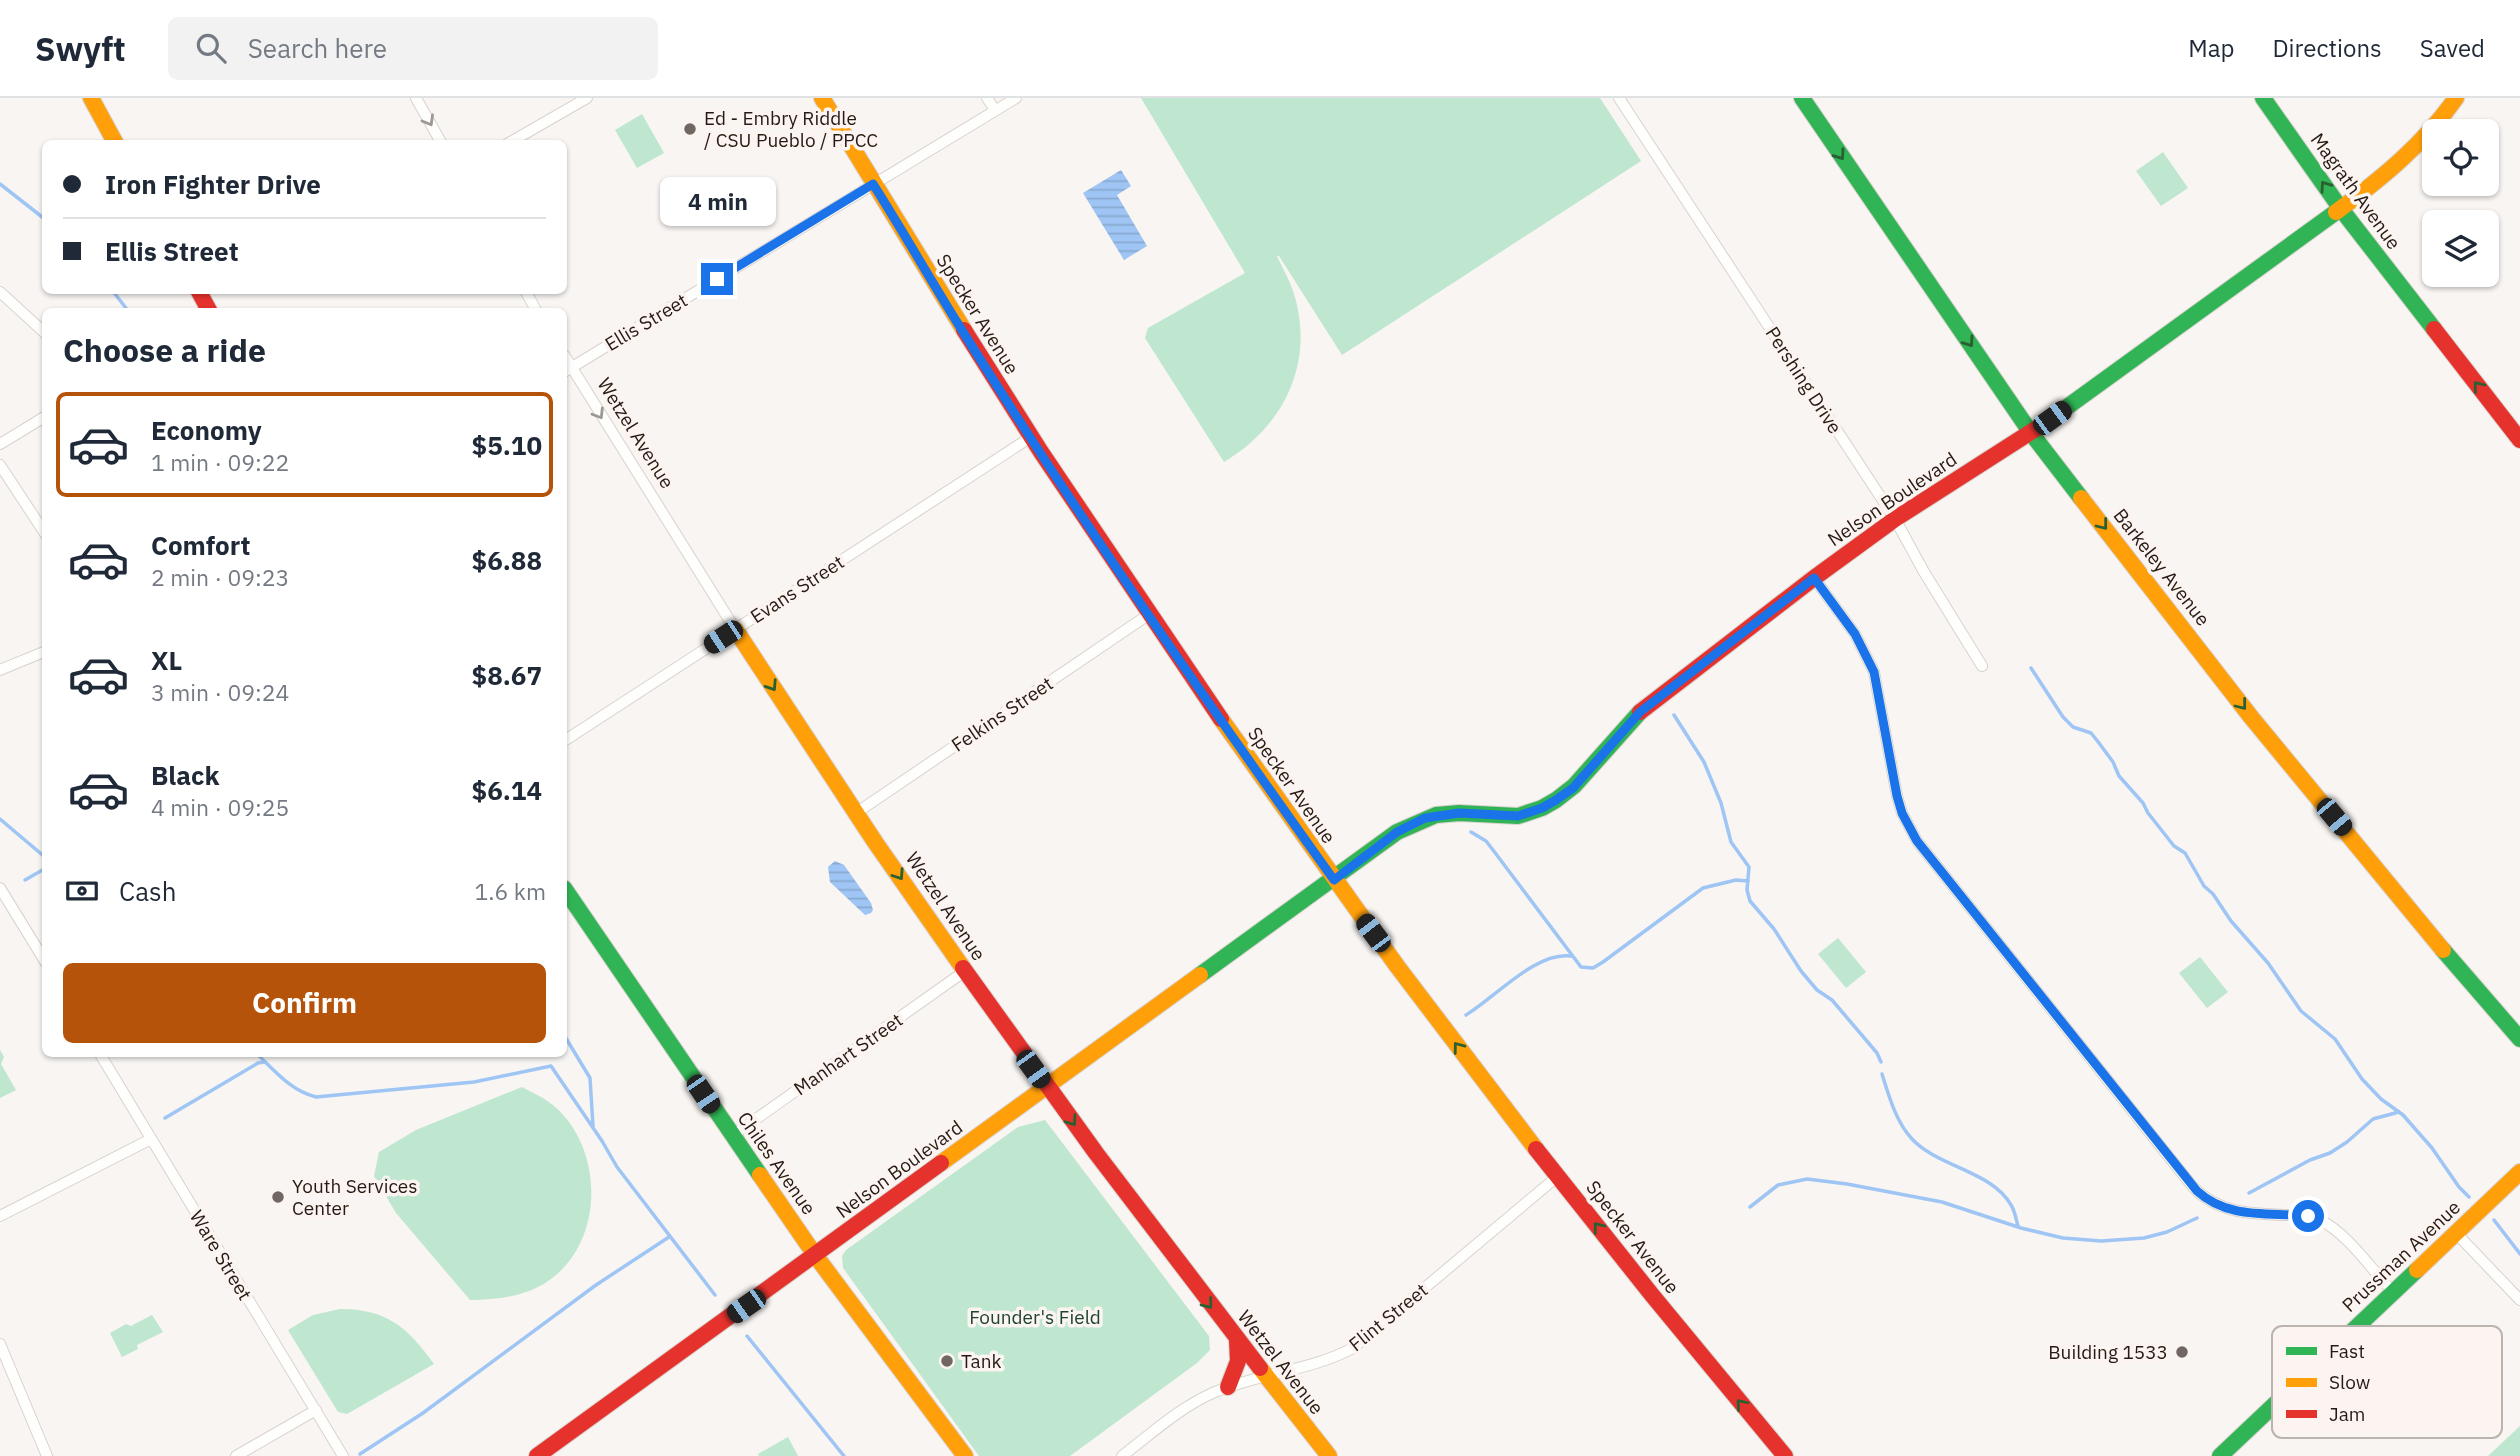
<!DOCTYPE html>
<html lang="en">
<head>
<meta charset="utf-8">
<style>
  :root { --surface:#fff; --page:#f2f2f3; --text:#1f2937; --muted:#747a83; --line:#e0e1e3; --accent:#b45309 }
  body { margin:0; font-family:"IBM Plex Sans",sans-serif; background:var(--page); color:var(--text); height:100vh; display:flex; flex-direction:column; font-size:26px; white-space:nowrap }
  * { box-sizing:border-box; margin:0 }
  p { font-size:23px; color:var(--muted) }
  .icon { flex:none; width:38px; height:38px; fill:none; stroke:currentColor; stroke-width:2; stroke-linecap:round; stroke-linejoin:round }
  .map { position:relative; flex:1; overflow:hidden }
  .sheet { position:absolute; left:42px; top:210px; width:525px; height:749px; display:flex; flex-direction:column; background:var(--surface); border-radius:10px; box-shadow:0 2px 5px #0004 }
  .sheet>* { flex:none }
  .top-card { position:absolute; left:42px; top:42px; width:525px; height:154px; border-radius:10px; box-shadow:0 2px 5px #0004; display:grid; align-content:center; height:154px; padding:0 21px; background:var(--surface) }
  .fabs { position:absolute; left:2422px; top:21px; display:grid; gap:14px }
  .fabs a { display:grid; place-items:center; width:77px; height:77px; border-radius:10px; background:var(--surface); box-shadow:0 2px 5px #0004; font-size:35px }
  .end { position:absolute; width:32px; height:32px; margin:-16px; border:9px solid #1a73e8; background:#fff; box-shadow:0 0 0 4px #fff }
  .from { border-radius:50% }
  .bubble { position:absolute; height:49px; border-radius:10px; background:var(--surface); box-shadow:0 2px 5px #0004; font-size:23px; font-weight:800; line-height:49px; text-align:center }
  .car { position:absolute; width:21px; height:42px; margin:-21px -10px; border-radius:9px; box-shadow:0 0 5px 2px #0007; background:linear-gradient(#222 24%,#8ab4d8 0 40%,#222 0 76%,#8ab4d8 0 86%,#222 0) }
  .top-card b { display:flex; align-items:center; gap:24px; height:66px; font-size:26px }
  .top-card b+b { border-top:2px solid var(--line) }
  .top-card i { width:18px; height:18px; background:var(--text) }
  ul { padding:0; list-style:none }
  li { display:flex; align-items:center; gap:21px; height:105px; margin:0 14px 10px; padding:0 7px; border:4px solid transparent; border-radius:10px }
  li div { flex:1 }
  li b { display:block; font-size:26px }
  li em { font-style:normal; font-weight:800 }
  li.active { border-color:var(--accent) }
  li>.icon { width:63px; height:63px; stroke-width:1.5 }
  h2 { padding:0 21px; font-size:32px; line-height:84px }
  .pay { display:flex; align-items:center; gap:18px; height:77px; padding:0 21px; font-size:26px }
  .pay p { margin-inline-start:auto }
  .button { display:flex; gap:14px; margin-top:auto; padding:14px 21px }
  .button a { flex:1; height:80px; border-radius:10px; background:var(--accent); color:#fff; font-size:28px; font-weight:800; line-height:80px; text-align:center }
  header { display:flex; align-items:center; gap:42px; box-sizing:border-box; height:98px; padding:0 35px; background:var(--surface); border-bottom:2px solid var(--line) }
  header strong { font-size:33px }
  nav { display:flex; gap:38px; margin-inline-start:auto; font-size:24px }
  .search { width:490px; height:63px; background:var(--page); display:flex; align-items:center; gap:18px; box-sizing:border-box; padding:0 24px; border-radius:10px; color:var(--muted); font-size:26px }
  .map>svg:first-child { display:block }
  .green { fill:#bfe6cf }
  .water { fill:url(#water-rules) }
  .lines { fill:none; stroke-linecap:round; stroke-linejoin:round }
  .stream { stroke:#9ec5f4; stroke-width:3.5 }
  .street-casing { stroke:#d9d2cd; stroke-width:12 }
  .fast-casing { stroke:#d9d2cd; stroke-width:18 }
  .slow-casing { stroke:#d9d2cd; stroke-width:18 }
  .jam-casing { stroke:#d9d2cd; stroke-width:18 }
  .street { stroke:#fefefd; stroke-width:10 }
  .fast { stroke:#30b455; stroke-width:16 }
  .slow { stroke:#ff9f0a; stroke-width:16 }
  .jam { stroke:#e5322d; stroke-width:16 }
  .oneway { stroke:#9d9894 }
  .oneway2 { stroke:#2a6031 }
  .route { stroke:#1a73e8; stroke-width:9 }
  .poi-dot { fill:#706762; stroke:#fbf4f0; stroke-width:2.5 }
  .labels { text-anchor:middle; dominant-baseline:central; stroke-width:7; stroke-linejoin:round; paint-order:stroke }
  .poi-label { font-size:19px; fill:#261b14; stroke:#fbf4f0; text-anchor:start }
  .street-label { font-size:19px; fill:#261b14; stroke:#fbf4f0 }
  .park-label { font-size:19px; fill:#1d4531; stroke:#fbf4f0 }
  .key { fill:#fbf4f0; stroke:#bbb3ae; stroke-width:2 }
  .key-label { font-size:19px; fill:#261b14 }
</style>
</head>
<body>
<header>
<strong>Swyft</strong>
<div class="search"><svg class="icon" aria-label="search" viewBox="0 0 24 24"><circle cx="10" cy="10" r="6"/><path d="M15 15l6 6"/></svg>Search here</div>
<nav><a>Map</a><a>Directions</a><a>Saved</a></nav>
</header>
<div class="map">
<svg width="2520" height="1358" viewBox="0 0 2520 1358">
  <defs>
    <pattern id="water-rules" width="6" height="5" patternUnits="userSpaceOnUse" patternTransform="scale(1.75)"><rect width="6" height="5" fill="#9ec5f4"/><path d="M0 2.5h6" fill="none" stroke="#88a9d0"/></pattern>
  </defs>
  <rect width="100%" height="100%" fill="#f8f5f3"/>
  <g class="green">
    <path d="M1141,0H1600L1641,63L1342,257L1279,158H1277C1282,169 1289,181 1293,193C1316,262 1285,328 1224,364L1145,240L1148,230L1245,175Z"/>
    <polygon points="642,16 664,55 637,70 615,32"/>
    <polygon points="2163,54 2188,90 2161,108 2136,73"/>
    <polygon points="1838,840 1866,874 1846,890 1818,856"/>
    <polygon points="2200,859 2228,894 2207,910 2179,875"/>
    <polygon points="0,952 4,959 1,966 16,992 0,1000"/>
    <path d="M522,989C533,995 545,1000 554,1008C608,1054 604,1156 538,1189C516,1200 495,1201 470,1202L396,1115L374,1078L379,1054L416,1032Z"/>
    <polygon points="1045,1022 1209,1238 1210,1252 1197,1265 1070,1358 979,1358 843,1170 842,1158 846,1152 1018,1029"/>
    <path d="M340,1211C387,1211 407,1229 434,1266L347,1316L338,1314L288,1232L313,1217Z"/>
    <polygon points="152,1217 163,1234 137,1247 138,1251 122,1259 110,1235 126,1226 131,1228"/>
    <polygon points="2520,1328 2520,1358 2488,1358"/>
    <polygon points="788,1339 798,1358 759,1358 758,1356"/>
  </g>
  <g class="water">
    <polygon points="1121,72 1131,88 1117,97 1147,148 1124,162 1083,95"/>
    <polygon points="835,763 844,767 871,805 873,812 871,815 865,817 830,784 828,769"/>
  </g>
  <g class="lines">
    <g class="stream">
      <polyline points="0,86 46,122"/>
      <polyline points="112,192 129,214"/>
      <polyline points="2031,570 2063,619 2073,629 2091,635 2099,645 2113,664 2119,678 2143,705 2148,715 2174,748 2185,755 2204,788 2213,796 2231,823 2268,865 2301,913 2335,941 2362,981 2381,1001 2403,1017 2432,1050 2459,1089 2469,1099"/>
      <polyline points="1674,617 1704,664 1721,705 1731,744 1749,769 1747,792 1750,803 1774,831 1801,873 1817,892 1832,902 1877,955 1881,964"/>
      <polyline points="0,721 46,760"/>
      <polyline points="1471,734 1486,743 1493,752 1581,869 1593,870 1603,864 1703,790 1736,782 1748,783"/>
      <polyline points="25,782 46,770"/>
      <path d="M1466,917C1496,899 1536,853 1571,858"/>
      <polyline points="564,937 590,980 593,1028"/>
      <path d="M257,956C275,973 291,993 316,999L474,984L551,968L602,1043L617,1069L715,1197"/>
      <path d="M1882,976C1889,998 1896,1024 1912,1041C1938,1069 1992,1073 2011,1107C2015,1113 2016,1121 2018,1128"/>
      <polyline points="165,1020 258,965 265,964"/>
      <polyline points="2249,1095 2310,1062 2330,1055 2347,1044 2373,1021 2399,1014"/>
      <polyline points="1750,1109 1778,1087 1807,1081 1847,1086 1942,1104 2021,1130 2063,1140 2101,1143 2144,1140 2167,1134 2197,1120"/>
      <polyline points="2494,1122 2520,1156"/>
      <polyline points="747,1238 844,1358"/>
      <polyline points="360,1356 423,1315 596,1187 669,1139"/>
    </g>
    <g class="street-casing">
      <g id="street">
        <polyline points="416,0 442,46"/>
        <polyline points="987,0 995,12"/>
        <polyline points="1619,0 1895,421 1924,474 1982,568"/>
        <polyline points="507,46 587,0"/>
        <polyline points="525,192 537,214"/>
        <polyline points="0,194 46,236"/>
        <polyline points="564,257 735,531"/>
        <polyline points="564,274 1016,0"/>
        <polyline points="0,346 46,318"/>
        <polyline points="0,367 46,437"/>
        <path d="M1814,480L1855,536L1874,574L1897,698L1902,715L1917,743L2193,1089C2219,1116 2253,1116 2288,1117C2299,1117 2310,1118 2320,1122C2347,1135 2372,1172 2393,1194"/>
        <polyline points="0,572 46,553"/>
        <polyline points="564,643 1031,339"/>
        <polyline points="856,715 1148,517"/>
        <polyline points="0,790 46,865"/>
        <polyline points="100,956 343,1358"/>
        <polyline points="732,1038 965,873"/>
        <polyline points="0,1118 151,1041"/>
        <polyline points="2456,1135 2520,1202"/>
        <polyline points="0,1246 47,1358"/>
        <polyline points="236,1358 316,1312"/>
        <path d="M1122,1358C1151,1336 1180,1309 1215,1294C1260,1275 1310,1273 1353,1250L1558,1078"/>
      </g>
    </g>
    <g class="fast-casing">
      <g id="fast">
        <polyline points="1802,0 2031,335 2081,400"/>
        <polyline points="2263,0 2341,111 2434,231"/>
        <polyline points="2045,325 2336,114"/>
        <polyline points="564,790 760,1077"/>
        <polyline points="2443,852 2520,941"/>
        <polyline points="1200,877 1397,734 1436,717 1459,715 1518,718 1542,710 1556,702 1574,688 1640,614"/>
        <polyline points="2220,1358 2417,1172"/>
      </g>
    </g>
    <g class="slow-casing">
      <g id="slow">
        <polyline points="91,0 116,46"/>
        <polyline points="822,0 964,232"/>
        <path d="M2336,114C2381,81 2424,46 2456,0"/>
        <polyline points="2081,400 2251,619 2443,852"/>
        <polyline points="735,531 875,744 963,870"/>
        <polyline points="1221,621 1397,868 1536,1051"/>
        <polyline points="941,1065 1200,877"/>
        <polyline points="760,1077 815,1157 965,1358"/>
        <polyline points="2417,1172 2520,1074"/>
        <polyline points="1260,1270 1329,1358"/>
      </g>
    </g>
    <g class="jam-casing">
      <g id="jam">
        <polyline points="198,192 210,214"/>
        <polyline points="2434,231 2520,342"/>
        <polyline points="964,232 1041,354 1221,621"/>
        <polyline points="1640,614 1814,480 1895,421 2045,325"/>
        <polyline points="963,870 1096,1055 1260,1270"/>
        <polyline points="1536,1051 1652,1197 1785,1358"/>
        <polyline points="1228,1289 1238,1263 1237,1242"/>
        <polyline points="537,1358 941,1065"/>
      </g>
    </g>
    <use href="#street" class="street"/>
    <use href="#fast" class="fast"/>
    <use href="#slow" class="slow"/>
    <use href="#jam" class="jam"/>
  </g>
  <defs><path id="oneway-chevron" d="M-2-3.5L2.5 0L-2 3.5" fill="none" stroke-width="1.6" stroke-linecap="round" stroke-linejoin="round" transform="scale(1.75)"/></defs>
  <g class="oneway">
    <use href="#oneway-chevron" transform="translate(429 23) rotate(60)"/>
    <use href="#oneway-chevron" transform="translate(599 316) rotate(58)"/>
  </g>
  <g class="oneway2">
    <use href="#oneway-chevron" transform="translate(1840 57) rotate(55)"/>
    <use href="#oneway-chevron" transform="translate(2325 88) rotate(-125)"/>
    <use href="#oneway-chevron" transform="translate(1969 244) rotate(55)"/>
    <use href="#oneway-chevron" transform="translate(2478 288) rotate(-128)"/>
    <use href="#oneway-chevron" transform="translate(2103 427) rotate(52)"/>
    <use href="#oneway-chevron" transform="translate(772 588) rotate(57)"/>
    <use href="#oneway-chevron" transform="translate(2242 607) rotate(52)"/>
    <use href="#oneway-chevron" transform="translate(899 777) rotate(56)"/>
    <use href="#oneway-chevron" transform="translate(1458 949) rotate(-127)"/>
    <use href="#oneway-chevron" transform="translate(1072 1023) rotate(54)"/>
    <use href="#oneway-chevron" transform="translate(1598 1129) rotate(-128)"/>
    <use href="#oneway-chevron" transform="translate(1208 1206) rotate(52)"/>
    <use href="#oneway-chevron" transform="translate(1741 1306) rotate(-130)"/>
  </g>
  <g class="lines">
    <path class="route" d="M717,181L873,86C901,130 927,176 955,221C1074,413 1202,598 1334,782L1397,734L1425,720L1459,715L1518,718L1542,710L1556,702L1573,690L1640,614L1814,480L1855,536L1874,574L1897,698L1902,715L1917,743L2197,1093C2229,1122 2269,1114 2308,1118"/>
  </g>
  <g class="poi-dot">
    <circle cx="690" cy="31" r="7"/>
    <circle cx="278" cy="1099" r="7"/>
    <circle cx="2182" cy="1254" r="7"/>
    <circle cx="947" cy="1263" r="7"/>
  </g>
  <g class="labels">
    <g class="poi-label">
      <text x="704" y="20">Ed - Embry Riddle<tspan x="704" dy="22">/ CSU Pueblo / PPCC</tspan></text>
      <text x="292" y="1088">Youth Services<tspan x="292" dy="22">Center</tspan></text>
      <text x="2168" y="1254" text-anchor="end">Building 1533</text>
      <text x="961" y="1263">Tank</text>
    </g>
    <g class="street-label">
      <text transform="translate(2356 93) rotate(54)">Magrath Avenue</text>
      <text transform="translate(978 216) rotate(58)">Specker Avenue</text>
      <text transform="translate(646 224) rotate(-31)">Ellis Street</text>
      <text transform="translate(1804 282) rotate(57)">Pershing Drive</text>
      <text transform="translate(636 335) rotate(58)">Wetzel Avenue</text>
      <text transform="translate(1892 401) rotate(-34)">Nelson Boulevard</text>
      <text transform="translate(2162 469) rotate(52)">Barkeley Avenue</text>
      <text transform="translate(797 491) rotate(-33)">Evans Street</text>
      <text transform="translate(1002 616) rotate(-34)">Felkins Street</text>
      <text transform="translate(1292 687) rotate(55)">Specker Avenue</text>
      <text transform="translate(946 808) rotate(56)">Wetzel Avenue</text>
      <text transform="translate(848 956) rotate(-35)">Manhart Street</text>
      <text transform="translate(777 1065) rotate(55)">Chiles Avenue</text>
      <text transform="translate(899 1071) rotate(-36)">Nelson Boulevard</text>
      <text transform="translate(1633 1139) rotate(52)">Specker Avenue</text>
      <text transform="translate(221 1157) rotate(59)">Ware Street</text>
      <text transform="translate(2401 1158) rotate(-43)">Prussman Avenue</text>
      <text transform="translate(1388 1219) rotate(-39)">Flint Street</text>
      <text transform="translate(1281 1264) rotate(52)">Wetzel Avenue</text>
    </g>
    <g class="park-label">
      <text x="1035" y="1219">Founder's Field</text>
    </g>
  </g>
  <rect x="2272" y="1228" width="230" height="112" rx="10" class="key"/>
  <rect x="2286" y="1249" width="31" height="8" fill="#30b455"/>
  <rect x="2286" y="1280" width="31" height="9" fill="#ff9f0a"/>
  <rect x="2286" y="1312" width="31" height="8" fill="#e5322d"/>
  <g class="key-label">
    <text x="2329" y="1260">Fast</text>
    <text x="2329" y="1291">Slow</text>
    <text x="2329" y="1323">Jam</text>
  </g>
</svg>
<div class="fabs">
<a><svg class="icon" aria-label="locate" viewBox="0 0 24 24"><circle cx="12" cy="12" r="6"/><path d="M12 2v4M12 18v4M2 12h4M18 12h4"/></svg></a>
<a><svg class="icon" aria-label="layers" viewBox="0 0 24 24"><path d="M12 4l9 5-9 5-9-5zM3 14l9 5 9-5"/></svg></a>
</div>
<i class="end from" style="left:2308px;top:1118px"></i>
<i class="end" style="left:717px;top:181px"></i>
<div class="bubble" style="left:660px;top:79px;width:116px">4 min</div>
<i class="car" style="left:2052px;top:320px;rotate:54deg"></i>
<i class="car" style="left:723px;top:539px;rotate:237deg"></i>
<i class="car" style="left:2334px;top:719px;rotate:140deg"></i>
<i class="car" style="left:1373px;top:835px;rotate:323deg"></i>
<i class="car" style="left:1033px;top:971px;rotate:144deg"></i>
<i class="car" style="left:703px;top:996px;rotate:146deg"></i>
<i class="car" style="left:746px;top:1208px;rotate:235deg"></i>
<div class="top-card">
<b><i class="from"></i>Iron Fighter Drive</b>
<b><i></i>Ellis Street</b>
</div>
<section class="sheet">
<h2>Choose a ride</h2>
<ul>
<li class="active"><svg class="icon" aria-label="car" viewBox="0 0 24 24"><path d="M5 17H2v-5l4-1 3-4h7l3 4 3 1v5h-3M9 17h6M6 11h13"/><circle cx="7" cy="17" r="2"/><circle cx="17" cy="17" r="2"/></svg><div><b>Economy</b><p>1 min · 09:22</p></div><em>$5.10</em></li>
<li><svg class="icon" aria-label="car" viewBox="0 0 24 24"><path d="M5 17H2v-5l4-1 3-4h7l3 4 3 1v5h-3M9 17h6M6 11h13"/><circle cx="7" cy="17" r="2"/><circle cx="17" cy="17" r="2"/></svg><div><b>Comfort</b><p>2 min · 09:23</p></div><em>$6.88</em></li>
<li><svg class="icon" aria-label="car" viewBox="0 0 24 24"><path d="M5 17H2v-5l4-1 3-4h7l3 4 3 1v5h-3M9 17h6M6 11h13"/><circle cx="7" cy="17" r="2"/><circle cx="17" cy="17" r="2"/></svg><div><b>XL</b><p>3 min · 09:24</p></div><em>$8.67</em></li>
<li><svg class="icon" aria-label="car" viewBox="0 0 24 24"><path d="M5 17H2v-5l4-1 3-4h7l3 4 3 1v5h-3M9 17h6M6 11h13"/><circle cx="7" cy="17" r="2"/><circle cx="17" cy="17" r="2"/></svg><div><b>Black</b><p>4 min · 09:25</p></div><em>$6.14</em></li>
</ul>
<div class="pay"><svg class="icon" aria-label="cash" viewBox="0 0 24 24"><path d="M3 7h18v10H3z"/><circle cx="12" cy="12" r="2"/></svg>Cash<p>1.6 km</p></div>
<div class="button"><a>Confirm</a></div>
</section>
</div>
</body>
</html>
